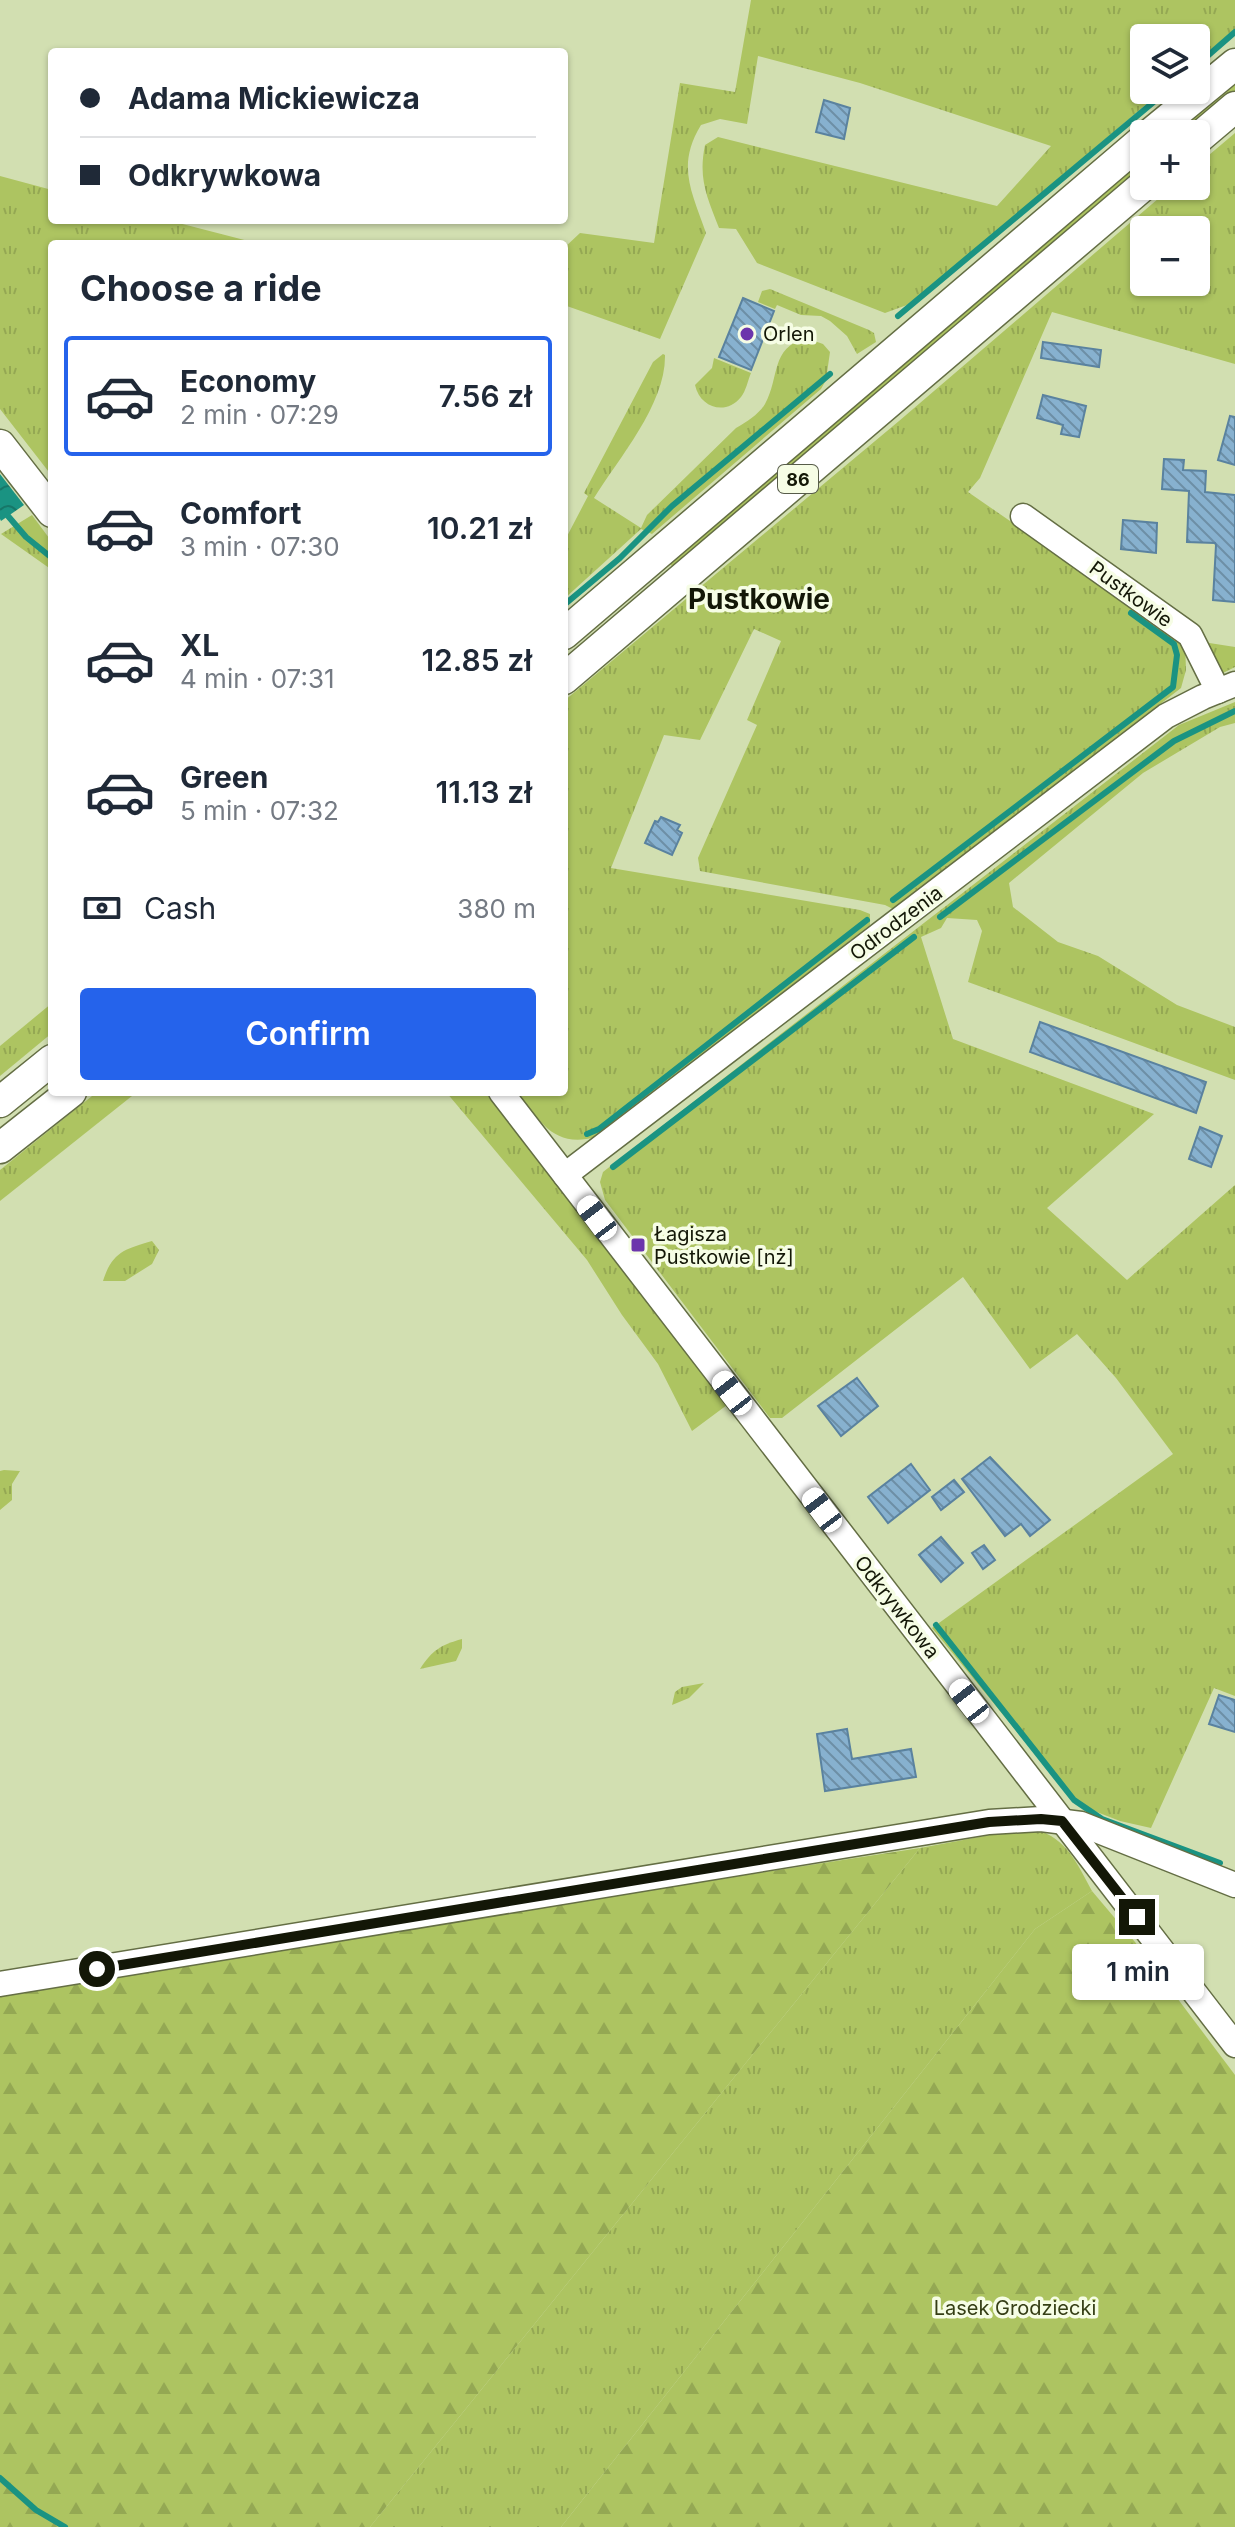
<!DOCTYPE html>
<html lang="en">
<head>
<meta charset="utf-8">
<style>
  :root { --surface:#fff; --page:#f6f6f7; --text:#1f2937; --muted:#747a83; --line:#e0e1e3; --accent:#2563eb }
  body { margin:0; font-family:Inter,sans-serif; background:var(--page); color:var(--text); height:100vh; display:flex; flex-direction:column; font-size:30px; white-space:nowrap }
  * { box-sizing:border-box; margin:0 }
  p { font-size:26px; color:var(--muted) }
  .icon { flex:none; width:44px; height:44px; fill:none; stroke:currentColor; stroke-width:2; stroke-linecap:round; stroke-linejoin:round }
  .map { position:relative; flex:1; overflow:hidden }
  .panel { position:absolute; left:48px; top:240px; width:520px; height:856px; display:flex; flex-direction:column; background:var(--surface); border-radius:8px; box-shadow:0 2px 6px #0004 }
  .panel>* { flex:none }
  .top-card { position:absolute; left:48px; top:48px; width:520px; height:176px; border-radius:8px; box-shadow:0 2px 6px #0004; display:grid; align-content:center; height:176px; padding:0 32px; background:var(--surface) }
  .controls { position:absolute; left:1130px; top:24px; display:grid; gap:16px }
  .controls a { display:grid; place-items:center; width:80px; height:80px; border-radius:8px; background:var(--surface); box-shadow:0 2px 6px #0004; font-size:40px }
  .end { position:absolute; width:36px; height:36px; margin:-18px; border:10px solid #131707; background:#fff; box-shadow:0 0 0 4px #fff }
  .from { border-radius:50% }
  .bubble { position:absolute; height:56px; border-radius:8px; background:var(--surface); box-shadow:0 2px 6px #0004; font-size:26px; font-weight:600; line-height:56px; text-align:center }
  .car { position:absolute; width:24px; height:48px; margin:-24px -12px; border-radius:10px; box-shadow:0 0 6px 2px #0007; background:linear-gradient(#fff 24%,#345 0 40%,#fff 0 76%,#345 0 86%,#fff 0) }
  .top-card b { display:flex; align-items:center; gap:28px; height:76px; font-size:30px }
  .top-card b+b { border-top:2px solid var(--line) }
  .top-card i { width:20px; height:20px; background:var(--text) }
  ul { padding:0; list-style:none }
  li { display:flex; align-items:center; gap:24px; height:120px; margin:0 16px 12px; padding:0 16px; border:4px solid transparent; border-radius:8px }
  li div { flex:1 }
  li b { display:block; font-size:30px }
  li em { font-style:normal; font-weight:600 }
  li.selected { border-color:var(--accent) }
  li>.icon { width:72px; height:72px; stroke-width:1.5 }
  h2 { padding:0 32px; font-size:36px; line-height:96px }
  .pay { display:flex; align-items:center; gap:20px; height:88px; padding:0 32px; font-size:30px }
  .pay p { margin-inline-start:auto }
  .action { display:flex; gap:16px; margin-top:auto; padding:16px 32px }
  .action a { flex:1; height:92px; border-radius:8px; background:var(--accent); color:#fff; font-size:32px; font-weight:600; line-height:92px; text-align:center }
  .map>svg:first-child { display:block }
  .grass { fill:url(#grass-tufts); fill-rule:evenodd }
  .forest { fill:url(#forest-firs) }
  .water { fill:url(#water-waves) }
  .lines { fill:none; stroke-linecap:round; stroke-linejoin:round }
  .stream { stroke:#1a9382; stroke-width:6 }
  .building { fill:url(#building-back-hatch); stroke:#5a829f; stroke-width:2 }
  .minor-casing { stroke:#646e44; stroke-width:27 }
  .major-casing { stroke:#646e44; stroke-width:33 }
  .minor { stroke:#fff; stroke-width:24 }
  .major { stroke:#fff; stroke-width:30 }
  .route { stroke:#131707; stroke-width:10 }
  .poi-dot { fill:#6c36ac; stroke:#f6fde5; stroke-width:3 }
  .labels { text-anchor:middle; dominant-baseline:central; stroke-width:7; stroke-linejoin:round; paint-order:stroke }
  .shield { fill:#f6fde5; stroke:#575c4a; stroke-width:2 }
  .shield-label { font-size:18px; font-weight:bold; fill:#131707 }
  .poi-label { font-size:20px; fill:#131707; stroke:#f6fde5; text-anchor:start }
  .street-label { font-size:20px; fill:#131707; stroke:#f6fde5 }
  .park-label { font-size:20px; fill:#353e15; stroke:#f6fde5 }
  .district-label { font-size:28px; font-weight:bold; fill:#131707; stroke:#f6fde5 }
</style>
</head>
<body>
<div class="map">
<svg width="1235" height="2527" viewBox="0 0 1235 2527">
  <defs>
    <pattern id="grass-tufts" width="24" height="20" patternUnits="userSpaceOnUse" patternTransform="scale(2)"><rect width="24" height="20" fill="#adc461"/><path d="M3 7l-1-3M5 7V3M7 7l1-3M15 17l-1-3M17 17v-4M19 17l1-3" fill="none" stroke="#94a853"/></pattern>
    <pattern id="forest-firs" width="22" height="20" patternUnits="userSpaceOnUse" patternTransform="scale(2)"><rect width="22" height="20" fill="#adc461"/><path d="M5 1l3.5 6h-7zM16 11l3.5 6h-7z" fill="#94a853"/></pattern>
    <pattern id="water-waves" width="16" height="10" patternUnits="userSpaceOnUse" patternTransform="scale(2)"><rect width="16" height="10" fill="#1a9382"/><path d="M0 5q4-4 8 0t8 0" fill="none" stroke="#167768"/></pattern>
    <pattern id="building-back-hatch" width="6" height="6" patternUnits="userSpaceOnUse" patternTransform="scale(2)"><rect width="6" height="6" fill="#87b1cf"/><path d="M-1 5l2 2M0 0l6 6M5-1l2 2" fill="none" stroke="#6d8fa6"/></pattern>
  </defs>
  <rect width="100%" height="100%" fill="#d2dfb1"/>
  <g class="grass">
    <path d="M751,0H1235V29L1196,62V38H1144V90H1163L927,291L907,305L885,313L757,263L736,229L719,228C707,197 698,179 705,145L718,137L997,206L1051,146L860,83L758,56L747,124L720,119L701,125C676,166 692,192 706,233L660,339L564,305V248L580,233L654,243L680,83L735,92Z"/>
    <polygon points="1235,82 1235,95 1188,134 1173,134"/>
    <path d="M1235,133V364L1052,312L980,478L968,492L1185,642L1186,670L1181,688L895,910L885,905L700,871L698,858L757,725L747,720L781,641L754,629L700,740L664,735L611,868L860,910L870,914V925L596,1137C554,1148 541,1123 518,1092H564V701L899,421L1173,186H1196V166ZM1144,230H1196V282H1144Z"/>
    <polygon points="1144,159 1144,171 675,569 670,564 768,476"/>
    <polygon points="0,176 52,190 52,220 167,220 260,244 52,244 52,476 0,409"/>
    <polygon points="770,289 869,330 874,333 876,342 857,354 847,336 830,321 821,316 801,315 777,305 775,309 758,302 762,291"/>
    <path d="M806,338L823,344L830,352L826,380L821,389L652,534L641,529L564,599V542L588,496L584,493L653,362L663,354L665,355C666,404 619,458 594,498L641,528L647,515L736,428C747,422 759,414 765,404C780,377 770,348 806,338Z"/>
    <path d="M714,358L751,373C748,380 746,391 741,397C726,416 700,408 695,385L712,368Z"/>
    <polygon points="32,515 52,542 52,570 1,534"/>
    <polygon points="1203,642 1235,647 1235,667 1223,673 1212,662"/>
    <polygon points="1235,702 1235,723 1220,727 1143,773 1009,883 1013,907 1058,942 1098,956 1177,1005 1235,1027 1235,1080 968,982 982,931 977,920 947,918 941,928 921,937 953,1039 1154,1114 1047,1208 1127,1280 1235,1185 1235,1696 1214,1688 1151,1828 1120,1821 1076,1804 932,1628 1173,1454 1116,1378 1077,1334 1030,1369 963,1277 782,1418 770,1418 605,1200 600,1182 603,1172 1179,725"/>
    <polygon points="52,1003 52,1033 0,1076 0,1046"/>
    <polygon points="97,1092 137,1092 0,1201 0,1170"/>
    <polygon points="446,1092 485,1092 727,1405 692,1431 658,1364 622,1315 587,1260"/>
    <path d="M152,1241L159,1250L152,1264L125,1281H103C112,1252 125,1249 152,1241Z"/>
    <polygon points="4,1470 20,1471 12,1484 12,1500 0,1510 0,1471"/>
    <path d="M462,1639V1648L456,1661L420,1669C432,1650 441,1645 462,1639Z"/>
    <polygon points="704,1683 689,1698 672,1705 675,1692 682,1687"/>
    <path d="M1036,1830C1067,1838 1078,1865 1092,1891L1035,1929L561,2527H370L920,1848L1001,1833Z"/>
  </g>
  <g class="forest">
    <polygon points="920,1848 370,2527 0,2527 0,1991"/>
    <polygon points="1092,1891 1135,1942 1235,2075 1235,2527 561,2527 1035,1929"/>
  </g>
  <polygon class="water" points="0,474 24,505 1,521 0,519"/>
  <g class="lines">
    <g class="stream">
      <polyline points="1196,66 1235,32"/>
      <polyline points="898,316 1168,90"/>
      <polyline points="8,516 26,537 52,558"/>
      <polyline points="564,605 620,558 672,506 830,374"/>
      <polyline points="893,900 1173,687 1177,655 1174,644 1131,613"/>
      <polyline points="940,917 1174,741 1235,711"/>
      <polyline points="587,1134 599,1129 867,920"/>
      <polyline points="613,1167 914,937"/>
      <polyline points="936,1625 1074,1800 1102,1819 1220,1863"/>
      <polyline points="0,2478 36,2510 65,2527"/>
    </g>
  </g>
  <g class="building">
    <polygon points="824,100 850,108 844,139 816,132"/>
    <polygon points="743,298 774,311 751,370 719,357"/>
    <polygon points="1043,342 1101,350 1099,367 1041,358"/>
    <polygon points="1043,395 1086,406 1079,437 1061,434 1063,425 1037,418"/>
    <polygon points="1230,416 1235,417 1235,465 1218,460"/>
    <polygon points="1164,459 1184,460 1183,470 1206,471 1205,492 1235,495 1235,602 1213,600 1216,545 1215,543 1187,542 1189,491 1162,489"/>
    <polygon points="1123,520 1157,523 1156,553 1121,549"/>
    <polygon points="661,817 680,825 677,830 682,833 672,855 645,843 655,821 658,822"/>
    <polygon points="1040,1022 1206,1082 1196,1113 1030,1052"/>
    <polygon points="1200,1127 1222,1136 1211,1167 1189,1159"/>
    <polygon points="857,1378 878,1406 841,1436 818,1406"/>
    <polygon points="990,1457 1050,1520 1030,1536 1021,1524 1005,1536 962,1479"/>
    <polygon points="911,1464 930,1490 888,1523 868,1497"/>
    <polygon points="954,1480 964,1492 941,1510 932,1497"/>
    <polygon points="941,1537 963,1563 941,1582 919,1555"/>
    <polygon points="984,1545 995,1560 983,1569 972,1553"/>
    <polygon points="1219,1695 1235,1700 1235,1732 1209,1724"/>
    <polygon points="847,1729 852,1759 911,1749 916,1777 825,1791 817,1734"/>
  </g>
  <g class="lines">
    <g class="minor-casing">
      <g id="minor">
        <polyline points="1023,516 1190,635 1218,691"/>
        <polyline points="501,1092 1235,2045"/>
        <polyline points="565,1175 1166,716 1203,697 1235,684"/>
        <polyline points="0,1984 989,1822 1041,1819 1081,1824 1235,1885"/>
      </g>
    </g>
    <g class="major-casing">
      <g id="major">
        <polyline points="1150,134 1235,64"/>
        <polyline points="1196,140 1235,107"/>
        <polyline points="0,445 52,512"/>
        <polyline points="564,634 1144,139"/>
        <polyline points="564,679 1144,185"/>
        <polyline points="0,1102 52,1060"/>
        <polyline points="0,1148 71,1092"/>
      </g>
    </g>
    <use href="#minor" class="minor"/>
    <use href="#major" class="major"/>
  </g>
  <g class="lines">
    <polyline class="route" points="97,1969 989,1822 1041,1819 1062,1821 1137,1917"/>
  </g>
  <g class="poi-dot">
    <circle cx="747" cy="334" r="8"/>
    <rect x="630" y="1237" width="16" height="16" rx="4"/>
  </g>
  <g class="labels">
    <rect class="shield" x="778" y="465" width="40" height="28" rx="6"/>
    <g class="shield-label">
      <text x="798" y="479">86</text>
    </g>
    <g class="poi-label">
      <text x="763" y="334">Orlen</text>
      <text x="654" y="1234">Łagisza<tspan x="654" dy="23">Pustkowie [nż]</tspan></text>
    </g>
    <g class="street-label">
      <text transform="translate(1131 594) rotate(36)">Pustkowie</text>
      <text transform="translate(896 923) rotate(-37)">Odrodzenia</text>
      <text transform="translate(897 1607) rotate(52)">Odkrywkowa</text>
    </g>
    <g class="park-label">
      <text x="1015" y="2308">Lasek Grodziecki</text>
    </g>
    <g class="district-label">
      <text x="759" y="599">Pustkowie</text>
    </g>
  </g>
</svg>
<div class="controls">
<a><svg class="icon" aria-label="layers" viewBox="0 0 24 24"><path d="M12 4l9 5-9 5-9-5zM3 14l9 5 9-5"/></svg></a>
<a>+</a>
<a>−</a>
</div>
<i class="end from" style="left:97px;top:1969px"></i>
<i class="end" style="left:1137px;top:1917px"></i>
<div class="bubble" style="left:1072px;top:1944px;width:132px">1 min</div>
<i class="car" style="left:597px;top:1218px;rotate:323deg"></i>
<i class="car" style="left:732px;top:1393px;rotate:322deg"></i>
<i class="car" style="left:822px;top:1510px;rotate:323deg"></i>
<i class="car" style="left:969px;top:1701px;rotate:322deg"></i>
<div class="top-card">
<b><i class="from"></i>Adama Mickiewicza</b>
<b><i></i>Odkrywkowa</b>
</div>
<section class="panel">
<h2>Choose a ride</h2>
<ul>
<li class="selected"><svg class="icon" aria-label="car" viewBox="0 0 24 24"><path d="M5 17H2v-5l4-1 3-4h7l3 4 3 1v5h-3M9 17h6M6 11h13"/><circle cx="7" cy="17" r="2"/><circle cx="17" cy="17" r="2"/></svg><div><b>Economy</b><p>2 min · 07:29</p></div><em>7.56 zł</em></li>
<li><svg class="icon" aria-label="car" viewBox="0 0 24 24"><path d="M5 17H2v-5l4-1 3-4h7l3 4 3 1v5h-3M9 17h6M6 11h13"/><circle cx="7" cy="17" r="2"/><circle cx="17" cy="17" r="2"/></svg><div><b>Comfort</b><p>3 min · 07:30</p></div><em>10.21 zł</em></li>
<li><svg class="icon" aria-label="car" viewBox="0 0 24 24"><path d="M5 17H2v-5l4-1 3-4h7l3 4 3 1v5h-3M9 17h6M6 11h13"/><circle cx="7" cy="17" r="2"/><circle cx="17" cy="17" r="2"/></svg><div><b>XL</b><p>4 min · 07:31</p></div><em>12.85 zł</em></li>
<li><svg class="icon" aria-label="car" viewBox="0 0 24 24"><path d="M5 17H2v-5l4-1 3-4h7l3 4 3 1v5h-3M9 17h6M6 11h13"/><circle cx="7" cy="17" r="2"/><circle cx="17" cy="17" r="2"/></svg><div><b>Green</b><p>5 min · 07:32</p></div><em>11.13 zł</em></li>
</ul>
<div class="pay"><svg class="icon" aria-label="cash" viewBox="0 0 24 24"><path d="M3 7h18v10H3z"/><circle cx="12" cy="12" r="2"/></svg>Cash<p>380 m</p></div>
<div class="action"><a>Confirm</a></div>
</section>
</div>
</body>
</html>
